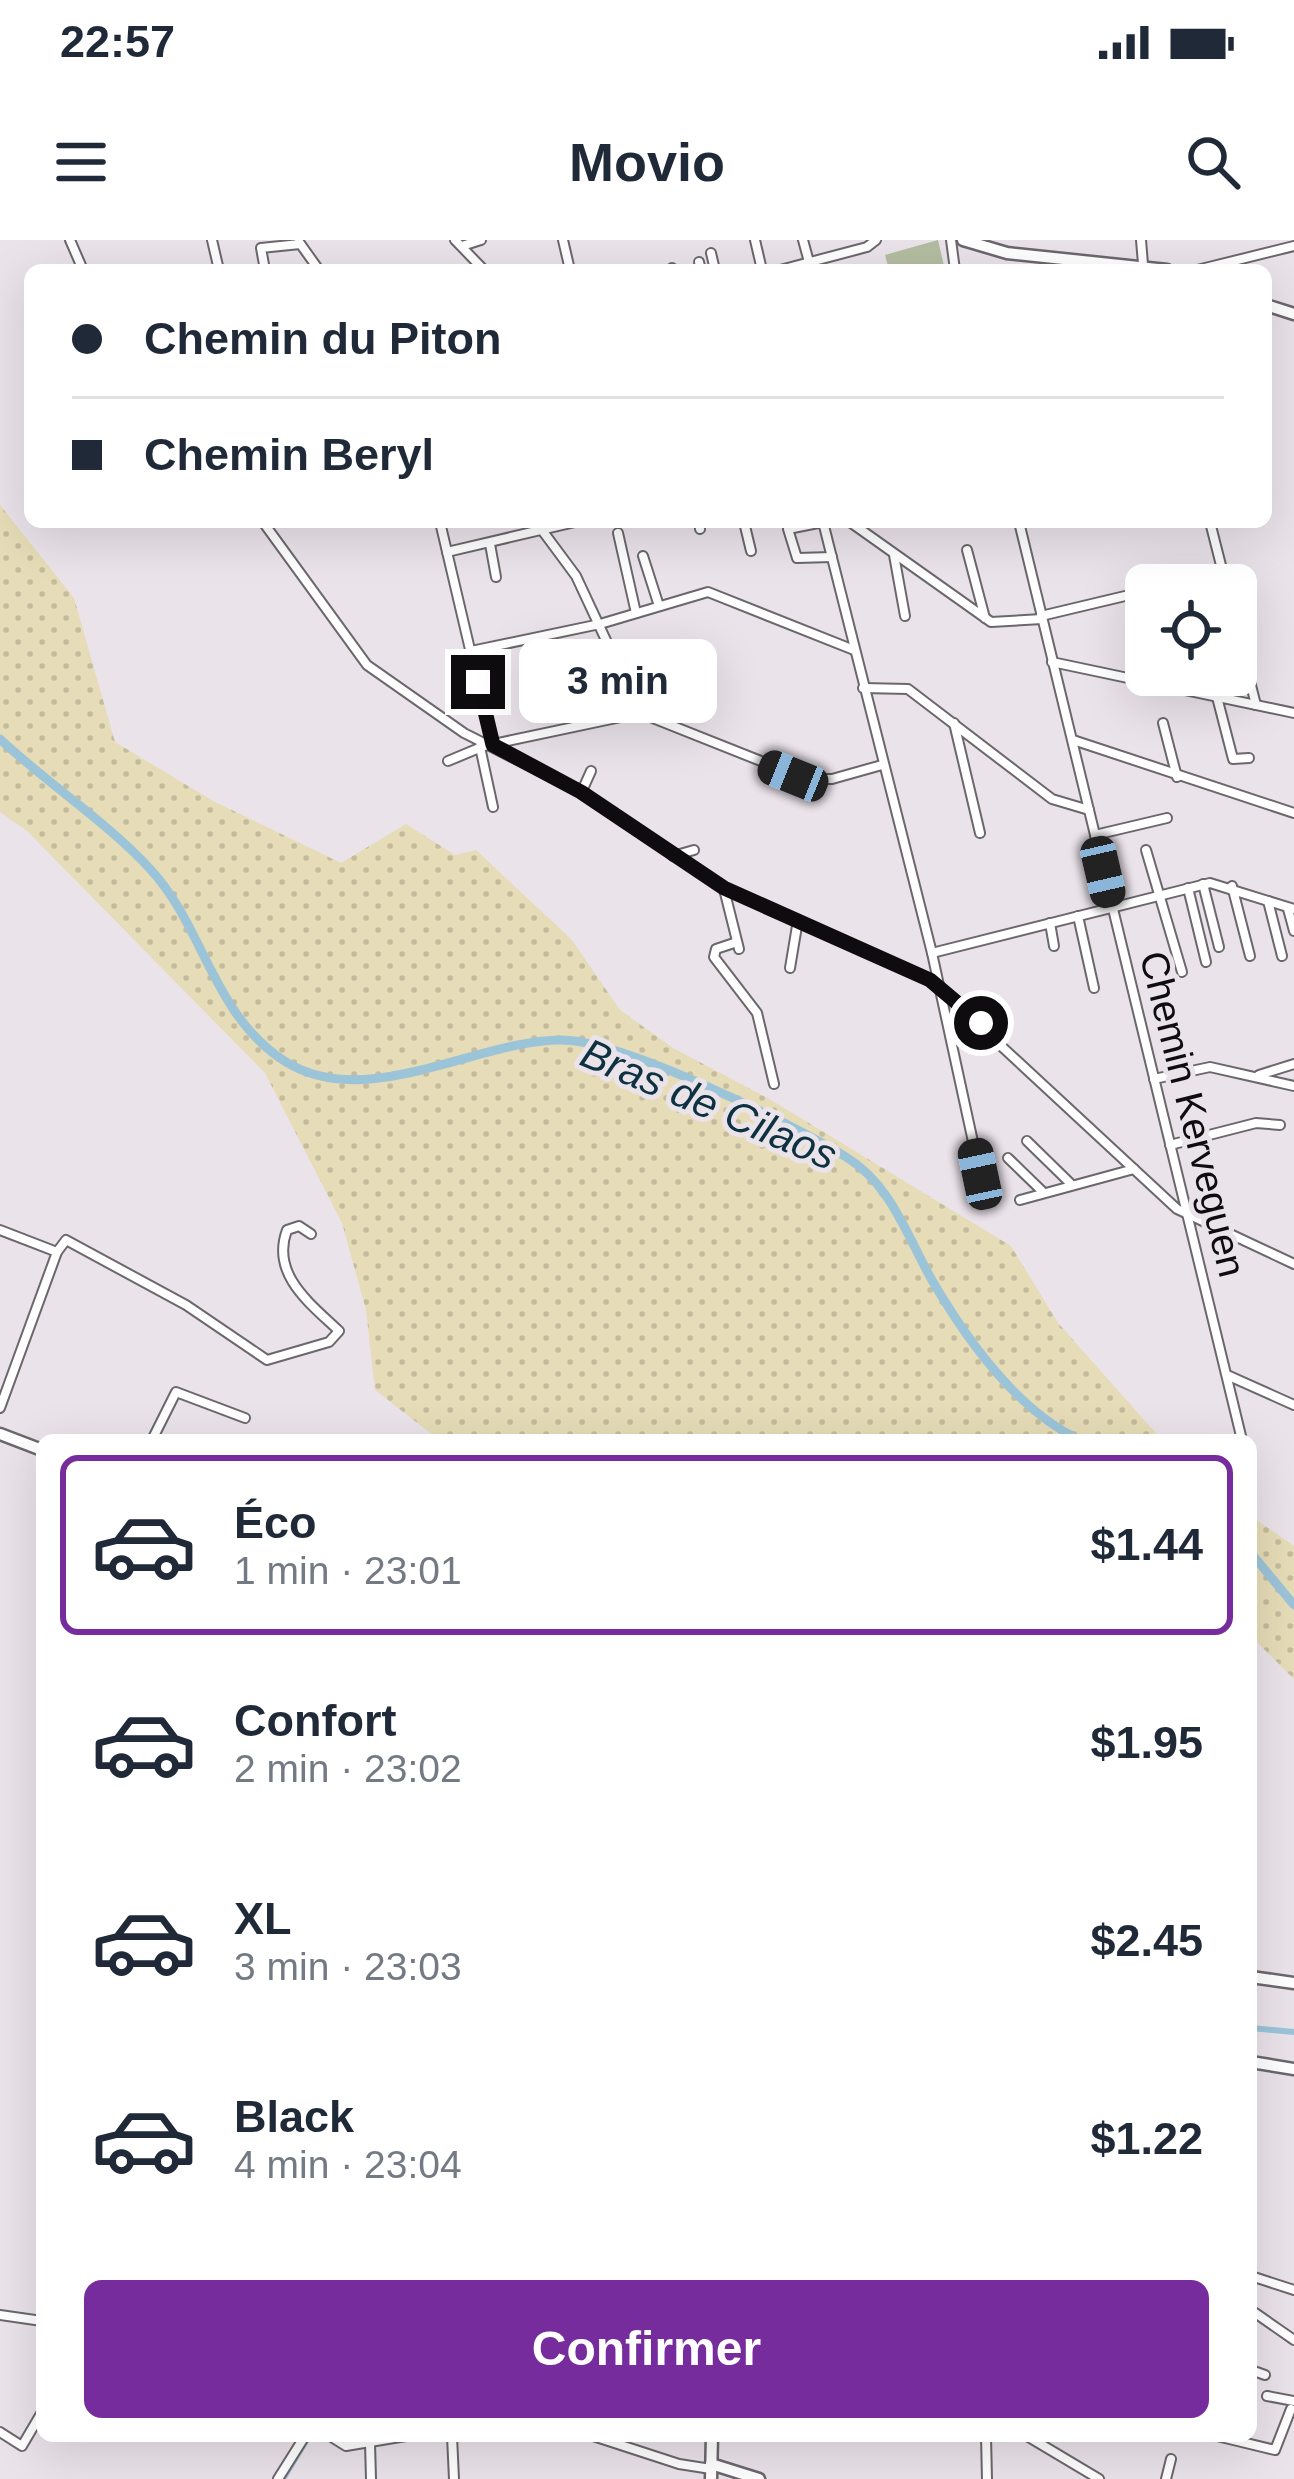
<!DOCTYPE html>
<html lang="fr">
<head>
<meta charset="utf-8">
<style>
  :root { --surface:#fff; --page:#f2f2f3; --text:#1f2937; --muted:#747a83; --line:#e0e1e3; --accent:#772c9e }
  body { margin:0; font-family:Helvetica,sans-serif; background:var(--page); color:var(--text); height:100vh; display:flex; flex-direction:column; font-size:45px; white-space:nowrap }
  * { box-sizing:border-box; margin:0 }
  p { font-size:39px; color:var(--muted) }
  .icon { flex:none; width:66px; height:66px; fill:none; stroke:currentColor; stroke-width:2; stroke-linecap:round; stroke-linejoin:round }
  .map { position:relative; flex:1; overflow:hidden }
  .drawer { position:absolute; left:36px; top:1194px; width:1221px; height:1008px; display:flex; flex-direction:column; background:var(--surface); border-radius:18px; box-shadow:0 12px 48px #0002 }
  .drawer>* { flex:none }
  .hud { position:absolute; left:24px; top:24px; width:1248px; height:264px; border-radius:18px; box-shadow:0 12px 48px #0002; display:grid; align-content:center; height:264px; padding:0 48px; background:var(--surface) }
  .controls { position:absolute; left:1125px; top:324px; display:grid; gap:24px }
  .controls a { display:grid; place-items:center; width:132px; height:132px; border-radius:18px; background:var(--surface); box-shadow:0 12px 48px #0002; font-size:60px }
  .end { position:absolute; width:54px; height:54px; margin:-27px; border:15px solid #0e0c0e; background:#fff; box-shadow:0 0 0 6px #fff }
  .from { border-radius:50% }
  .bubble { position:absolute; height:84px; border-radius:18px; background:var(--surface); box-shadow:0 12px 48px #0002; font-size:39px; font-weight:600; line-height:84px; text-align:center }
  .car { position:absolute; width:36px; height:72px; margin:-36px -18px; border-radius:15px; box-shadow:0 0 9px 3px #0007; background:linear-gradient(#222 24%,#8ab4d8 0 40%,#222 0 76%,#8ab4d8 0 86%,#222 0) }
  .hud b { display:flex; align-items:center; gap:42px; height:114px; font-size:45px }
  .hud b+b { border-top:3px solid var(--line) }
  .hud i { width:30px; height:30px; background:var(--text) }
  ul { padding:21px 0 0; list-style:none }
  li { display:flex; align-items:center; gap:36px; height:180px; margin:0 24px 18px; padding:0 24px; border:6px solid transparent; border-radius:18px }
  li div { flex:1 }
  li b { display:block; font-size:45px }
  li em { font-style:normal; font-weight:600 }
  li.on { border-color:var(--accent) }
  li>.icon { width:108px; height:108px; stroke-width:1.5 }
  .action { display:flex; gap:24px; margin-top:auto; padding:24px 48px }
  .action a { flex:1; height:138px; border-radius:18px; background:var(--accent); color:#fff; font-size:48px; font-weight:600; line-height:138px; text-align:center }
  .status { display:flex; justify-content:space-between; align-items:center; height:84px; padding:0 60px; background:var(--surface); direction:ltr }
  .status svg { height:33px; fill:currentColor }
  header { display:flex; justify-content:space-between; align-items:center; height:156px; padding:0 48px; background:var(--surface); font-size:54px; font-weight:600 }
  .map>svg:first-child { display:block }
  .green { fill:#b4bca1 }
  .sand { fill:url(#sand-dots) }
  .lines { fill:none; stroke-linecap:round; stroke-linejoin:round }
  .canal { stroke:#9cc4d9; stroke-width:6 }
  .river { stroke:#9cc4d9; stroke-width:9 }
  .minor-casing { stroke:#6c676c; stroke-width:12 }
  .major-casing { stroke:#6c676c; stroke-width:15 }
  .minor { stroke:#fff; stroke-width:8 }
  .major { stroke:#fff; stroke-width:10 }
  .route { stroke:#0e0c0e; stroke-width:15 }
  .labels { text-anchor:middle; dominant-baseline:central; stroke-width:10; stroke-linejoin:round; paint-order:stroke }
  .street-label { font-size:39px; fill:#0e0c0e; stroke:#eae3ea }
  .water-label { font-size:42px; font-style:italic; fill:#0d3141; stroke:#eae3ea }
</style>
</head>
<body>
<div class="status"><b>22:57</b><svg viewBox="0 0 49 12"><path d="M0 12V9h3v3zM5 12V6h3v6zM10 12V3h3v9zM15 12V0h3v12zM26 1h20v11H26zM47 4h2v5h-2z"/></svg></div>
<header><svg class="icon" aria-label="menu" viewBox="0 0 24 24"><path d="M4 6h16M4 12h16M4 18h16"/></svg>Movio<svg class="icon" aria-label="search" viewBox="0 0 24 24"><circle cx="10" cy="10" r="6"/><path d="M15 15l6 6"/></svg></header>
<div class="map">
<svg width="1294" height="2239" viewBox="0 0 1294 2239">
  <defs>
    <pattern id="sand-dots" width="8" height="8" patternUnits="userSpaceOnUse" patternTransform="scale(3)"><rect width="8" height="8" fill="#e6dcb7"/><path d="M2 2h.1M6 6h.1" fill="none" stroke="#c4bc9c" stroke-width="1.8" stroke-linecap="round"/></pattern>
  </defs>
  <rect width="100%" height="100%" fill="#eae3ea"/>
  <polygon class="green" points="938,0 945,30 889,30 885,15"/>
  <g class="sand">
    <polygon points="0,265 74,358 115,502 213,561 341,623 406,584 455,615 476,610 572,700 620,770 673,808 771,860 1011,1006 1058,1083 1162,1200 449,1200 438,1199 375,1150 366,1070 342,983 265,833 27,591 0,572"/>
    <polygon points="1251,1276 1294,1306 1294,1439 1251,1396"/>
  </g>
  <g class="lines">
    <g class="canal">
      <polyline points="1251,1788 1294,1792"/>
      <polyline points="283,2239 306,2201"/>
    </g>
    <g class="river">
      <path d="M0,499C48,544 107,582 151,630C205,689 213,776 286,822C367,872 477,800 561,800C623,800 790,883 846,917C892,945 907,997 933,1042C967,1100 1018,1171 1080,1200"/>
      <polyline points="1251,1313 1294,1365"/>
    </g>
    <g class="minor-casing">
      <g id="minor">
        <polyline points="70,0 83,30"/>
        <polyline points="212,0 219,30"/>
        <polyline points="455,0 484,30"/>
        <polyline points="563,0 570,30"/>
        <polyline points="755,0 762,30"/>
        <polyline points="803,0 809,22"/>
        <polyline points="951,0 955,30"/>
        <polyline points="1141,0 1143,24"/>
        <polyline points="299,2 319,30"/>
        <polyline points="462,6 481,0"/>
        <polyline points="711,13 715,30"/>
        <polyline points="699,22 701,30"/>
        <polyline points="672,28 672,30"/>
        <polyline points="265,30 261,8 300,4"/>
        <polyline points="780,30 867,7 876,0"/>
        <polyline points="1197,30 1294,6"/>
        <polyline points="263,282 367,425 464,493 581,552 724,648 930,740 1177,969 1294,1024"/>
        <polyline points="440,282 492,503"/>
        <polyline points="536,282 576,336 640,473"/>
        <polyline points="699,282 700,289"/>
        <polyline points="744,282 751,311"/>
        <polyline points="823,282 932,713 980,934"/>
        <polyline points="823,282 788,289 797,318 832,317"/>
        <polyline points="850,282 991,382 1042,379"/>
        <polyline points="1019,282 1242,1200"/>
        <polyline points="1210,282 1226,345"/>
        <polyline points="618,293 636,373"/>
        <polyline points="490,304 496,337"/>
        <polyline points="967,310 985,378"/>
        <polyline points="447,312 575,282"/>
        <polyline points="894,315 905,376"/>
        <polyline points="643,316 659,366"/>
        <polyline points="1169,345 1222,332"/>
        <polyline points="1041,376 1146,351"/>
        <polyline points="1236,386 1256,465"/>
        <polyline points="471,411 600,384 708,352 854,410"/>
        <polyline points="1052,422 1294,473"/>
        <polyline points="863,448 908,449 1052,559 1089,570"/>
        <polyline points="1217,457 1233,519 1249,518"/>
        <polyline points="954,483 980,593"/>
        <polyline points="1163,483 1177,537"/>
        <polyline points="1073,500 1294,573"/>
        <polyline points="480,507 493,567"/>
        <polyline points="448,521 484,506 640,473 806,539 832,539 882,525"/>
        <polyline points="582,551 591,531"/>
        <polyline points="1095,595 1167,578"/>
        <polyline points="1146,610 1182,732"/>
        <polyline points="673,616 694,610"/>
        <polyline points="1203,644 1219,707"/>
        <polyline points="1232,646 1250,716"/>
        <polyline points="1188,648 1206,722"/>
        <polyline points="724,649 739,709"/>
        <polyline points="1268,661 1282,716"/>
        <polyline points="1288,669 1294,691"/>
        <polyline points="1078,676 1094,748"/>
        <polyline points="1050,683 1054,706"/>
        <polyline points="737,702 716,709 714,717 757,773 774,844"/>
        <polyline points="932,713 1210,643 1294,669"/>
        <polyline points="790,728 798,680"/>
        <polyline points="1259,835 1294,824"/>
        <polyline points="1154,839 1210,827 1294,846"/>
        <polyline points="1027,901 1070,943"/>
        <polyline points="1170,905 1256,883 1280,885"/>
        <polyline points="1008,918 1042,951"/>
        <polyline points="1020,960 1134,929"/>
        <polyline points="0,990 57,1012"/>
        <polyline points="1227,1135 1294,1165"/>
        <path d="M0,1168L57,1012L66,1000L186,1065L267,1120L329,1102L339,1091C312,1065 270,1035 287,990L299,986L311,994"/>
        <polyline points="152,1200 176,1152 245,1178"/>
        <polyline points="1251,2036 1294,2050"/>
        <polyline points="1251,2070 1294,2100"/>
        <polyline points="0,2075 42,2081"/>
        <polyline points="1251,2130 1265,2135"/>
        <polyline points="1267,2156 1294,2161"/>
        <polyline points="1251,2173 1251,2172"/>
        <polyline points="0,2192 22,2206 42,2172"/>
        <polyline points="269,2196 294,2196"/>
        <polyline points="330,2196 346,2206 406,2196"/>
        <polyline points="452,2196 454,2239"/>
        <polyline points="593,2196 679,2224 711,2229"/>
        <polyline points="986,2196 987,2239"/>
        <polyline points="1027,2196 1099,2239"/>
        <polyline points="1217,2196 1275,2210 1291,2169"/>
        <polyline points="370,2203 371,2239"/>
        <polyline points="278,2239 305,2196"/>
        <polyline points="1166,2239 1171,2219"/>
      </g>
    </g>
    <g class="major-casing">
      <g id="major">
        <polyline points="963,0 1007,13 1167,30"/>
        <polyline points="1266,65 1294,74"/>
        <polyline points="0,1194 42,1210"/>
        <polyline points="1251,1737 1294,1743"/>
        <polyline points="1251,1822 1294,1829"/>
        <polyline points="711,2224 759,2239"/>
        <polyline points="711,2239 712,2196"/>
      </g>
    </g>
    <use href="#minor" class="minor"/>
    <use href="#major" class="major"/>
  </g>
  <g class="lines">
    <polyline class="route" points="478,442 493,505 581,552 724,648 930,740 981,783"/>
  </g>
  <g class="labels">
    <g class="street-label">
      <text transform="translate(1193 874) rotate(76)">Chemin Kerveguen</text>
    </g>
    <g class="water-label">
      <text transform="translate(709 864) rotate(23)">Bras de Cilaos</text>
    </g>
  </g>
</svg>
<div class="controls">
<a><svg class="icon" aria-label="locate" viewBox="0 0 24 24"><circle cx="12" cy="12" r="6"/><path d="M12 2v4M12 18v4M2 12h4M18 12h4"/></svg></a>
</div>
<i class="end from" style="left:981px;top:783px"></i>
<i class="end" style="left:478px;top:442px"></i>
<div class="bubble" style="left:519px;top:399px;width:198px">3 min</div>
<i class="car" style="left:793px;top:536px;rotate:292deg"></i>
<i class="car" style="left:1103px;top:632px;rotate:167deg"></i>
<i class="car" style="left:980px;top:934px;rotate:348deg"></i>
<div class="hud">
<b><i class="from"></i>Chemin du Piton</b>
<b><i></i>Chemin Beryl</b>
</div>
<section class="drawer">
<ul>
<li class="on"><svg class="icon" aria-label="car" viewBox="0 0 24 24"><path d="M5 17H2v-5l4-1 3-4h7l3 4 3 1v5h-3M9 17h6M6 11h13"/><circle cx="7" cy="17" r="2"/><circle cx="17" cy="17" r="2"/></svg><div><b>Éco</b><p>1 min · 23:01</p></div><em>$1.44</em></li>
<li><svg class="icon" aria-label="car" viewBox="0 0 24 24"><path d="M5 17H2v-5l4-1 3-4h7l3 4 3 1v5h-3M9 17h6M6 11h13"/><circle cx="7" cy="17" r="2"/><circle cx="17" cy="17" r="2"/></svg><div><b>Confort</b><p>2 min · 23:02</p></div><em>$1.95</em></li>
<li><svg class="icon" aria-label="car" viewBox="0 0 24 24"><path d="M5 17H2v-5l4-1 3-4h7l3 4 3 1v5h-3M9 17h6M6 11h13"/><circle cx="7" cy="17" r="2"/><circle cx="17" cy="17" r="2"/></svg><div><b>XL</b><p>3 min · 23:03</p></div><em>$2.45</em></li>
<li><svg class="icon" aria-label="car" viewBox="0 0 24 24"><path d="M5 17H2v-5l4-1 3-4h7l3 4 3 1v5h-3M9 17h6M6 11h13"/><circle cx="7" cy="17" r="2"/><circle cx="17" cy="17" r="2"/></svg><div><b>Black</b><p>4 min · 23:04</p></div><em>$1.22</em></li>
</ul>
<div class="action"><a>Confirmer</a></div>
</section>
</div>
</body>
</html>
